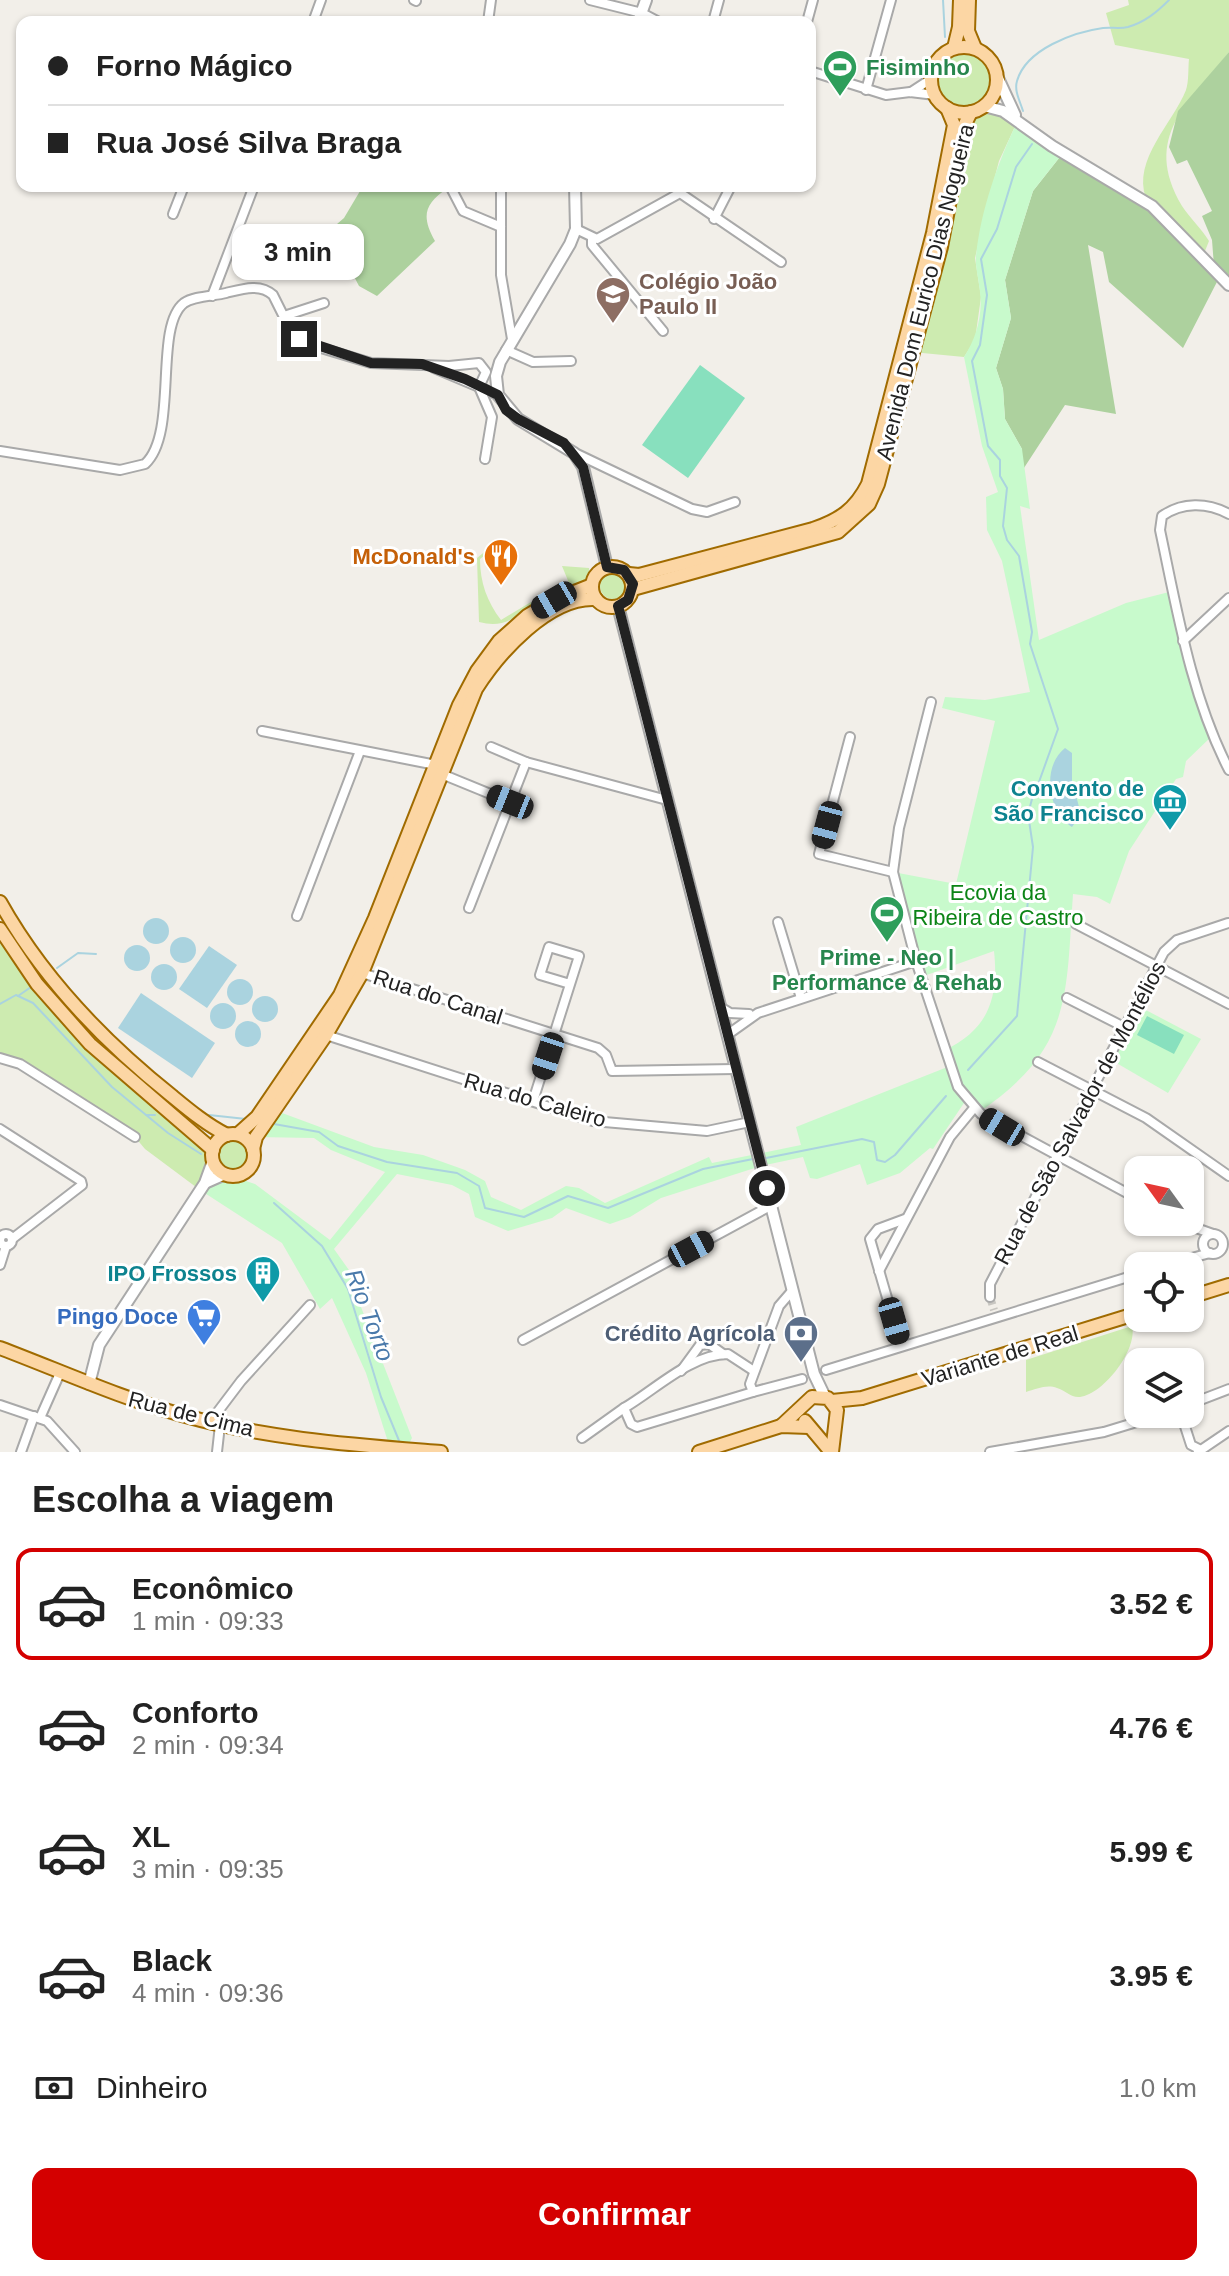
<!DOCTYPE html>
<html lang="pt">
<head>
<meta charset="utf-8">
<style>
  :root { --surface:#fff; --page:#f6f6f6; --text:#222; --muted:#767676; --line:#e0e0e0; --accent:#d40000 }
  body { margin:0; font-family:Helvetica,sans-serif; background:var(--page); color:var(--text); height:100vh; display:flex; flex-direction:column; font-size:30px; white-space:nowrap }
  * { box-sizing:border-box; margin:0 }
  p { font-size:26px; color:var(--muted) }
  .icon { flex:none; width:44px; height:44px; fill:none; stroke:currentColor; stroke-width:2; stroke-linecap:round; stroke-linejoin:round }
  .map { position:relative; height:1452px; overflow:hidden }
  .drawer { display:flex; flex-direction:column; background:var(--surface); flex:1 }
  .drawer>* { flex:none }
  .banner { position:absolute; left:16px; top:16px; width:800px; height:176px; border-radius:16px; box-shadow:0 2px 6px #0004; display:grid; align-content:center; height:176px; padding:0 32px; background:var(--surface) }
  .needle { width:52px; rotate:303deg }
  .buttons { position:absolute; left:1124px; top:1156px; display:grid; gap:16px }
  .buttons a { display:grid; place-items:center; width:80px; height:80px; border-radius:16px; background:var(--surface); box-shadow:0 2px 6px #0004; font-size:40px }
  .end { position:absolute; width:36px; height:36px; margin:-18px; border:10px solid #222; background:#fff; box-shadow:0 0 0 4px #fff }
  .from { border-radius:50% }
  .bubble { position:absolute; height:56px; border-radius:16px; background:var(--surface); box-shadow:0 2px 6px #0004; font-size:26px; font-weight:700; line-height:56px; text-align:center }
  .car { position:absolute; width:24px; height:48px; margin:-24px -12px; border-radius:10px; box-shadow:0 0 6px 2px #0007; background:linear-gradient(#222 24%,#8ab4d8 0 40%,#222 0 76%,#8ab4d8 0 86%,#222 0) }
  .banner b { display:flex; align-items:center; gap:28px; height:76px; font-size:30px }
  .banner b+b { border-top:2px solid var(--line) }
  .banner i { width:20px; height:20px; background:var(--text) }
  ul { padding:0; list-style:none }
  li { display:flex; align-items:center; gap:24px; height:112px; margin:0 16px 12px; padding:0 16px; border:4px solid transparent; border-radius:16px }
  li div { flex:1 }
  li b { display:block; font-size:30px }
  li em { font-style:normal; font-weight:700 }
  li.current { border-color:var(--accent) }
  li>.icon { width:72px; height:72px; stroke-width:1.5 }
  h2 { padding:0 32px; font-size:36px; line-height:96px }
  .pay { display:flex; align-items:center; gap:20px; height:88px; padding:0 32px; font-size:30px }
  .pay p { margin-inline-start:auto }
  .button { display:flex; gap:16px; margin-top:auto; padding:16px 32px }
  .button a { flex:1; height:92px; border-radius:16px; background:var(--accent); color:#fff; font-size:32px; font-weight:700; line-height:92px; text-align:center }
  .map>svg:first-child { display:block }
  .grass { fill:#cdebb0 }
  .forest { fill:#add19e }
  .park { fill:#c8facc }
  .pitch { fill:#88e0be }
  .water { fill:#aad3df }
  .lines { fill:none; stroke-linecap:round; stroke-linejoin:round }
  .stream { stroke:#aad3df; stroke-width:2 }
  .minor-tunnel { stroke:#c8c6c1; stroke-width:8; stroke-dasharray:8 4; stroke-linecap:butt }
  .minor-casing { stroke:#a9a9a9; stroke-width:12 }
  .tertiary-casing { stroke:#a9a9a9; stroke-width:14 }
  .primary-casing { stroke:#a06b00; stroke-width:16 }
  .minor { stroke:#fff; stroke-width:8 }
  .tertiary { stroke:#fff; stroke-width:10 }
  .primary { stroke:#fcd6a4; stroke-width:12 }
  .route { stroke:#222; stroke-width:10 }
  .labels { text-anchor:middle; dominant-baseline:central; stroke-width:6; stroke-linejoin:round; paint-order:stroke }
  .leisure-label { font-size:22px; font-weight:bold; fill:#27864d; stroke:#fff; text-anchor:start }
  .education-label { font-size:22px; font-weight:bold; fill:#785e54; stroke:#fff; text-anchor:start }
  .street-label { font-size:22px; fill:#222; stroke:#fff }
  .food-label { font-size:22px; font-weight:bold; fill:#c56008; stroke:#fff; text-anchor:end }
  .culture-label { font-size:22px; font-weight:bold; fill:#0d838f; stroke:#fff; text-anchor:end }
  .park-label { font-size:22px; fill:#0c8416; stroke:#fff }
  .shop-label { font-size:22px; font-weight:bold; fill:#366cbe; stroke:#fff; text-anchor:end }
  .service-label { font-size:22px; font-weight:bold; fill:#4e5e75; stroke:#fff; text-anchor:end }
  .water-label { font-size:24px; font-style:italic; fill:#4a7aab; stroke:#fff }
</style>
</head>
<body>
<div class="map">
<svg width="1229" height="1452" viewBox="0 0 1229 1452">
  <rect width="100%" height="100%" fill="#f2efe9"/>
  <g class="grass">
    <path d="M1128,0H1229V52C1190,102 1141,136 1182,206C1190,218 1201,228 1209,241L1205,251L1146,198C1132,160 1173,123 1186,90C1189,81 1188,68 1189,59L1115,45L1106,13L1129,5Z"/>
    <circle cx="964" cy="79" r="29"/>
    <polygon points="984,106 1018,120 999,161 987,207 975,258 981,297 975,340 964,357 912,352 971,112"/>
    <path d="M493,545L512,552L494,548L480,559C480,582 487,602 501,620L531,602L533,605C513,619 503,628 479,622L477,558Z"/>
    <polygon points="562,566 589,568 590,575 586,581 539,602 537,599 569,583"/>
    <circle cx="613" cy="586" r="13"/>
    <polygon points="0,929 68,1021 213,1150 200,1190 145,1149 135,1137 20,1064 0,1058"/>
    <circle cx="233" cy="1154" r="15"/>
    <path d="M1132,1326C1138,1349 1104,1394 1080,1397C1071,1398 1065,1390 1057,1388C1047,1384 1036,1389 1026,1392V1360Z"/>
  </g>
  <g class="forest">
    <polygon points="1229,52 1229,285 1220,276 1183,348 1109,282 1103,252 1088,245 1116,414 1065,405 1022,471 1022,449 1005,419 1003,389 996,368 1011,318 1005,280 1033,191 1063,153 1152,206 1214,266 1212,240 1202,216 1212,211 1187,160 1177,164 1169,147 1178,111"/>
    <path d="M363,186L448,188C424,204 421,216 435,241L377,296L359,286L330,230L344,218Z"/>
  </g>
  <g class="park">
    <path d="M1018,120L1063,153L1033,191L1005,280L1011,318L996,368L1003,389L1005,419L1022,449L1030,509L1020,506L1039,640L1126,603L1173,591L1212,736L1186,761L1183,777L1176,779L1129,851L1110,904L1097,897L1073,894C1066,997 1072,1049 979,1112L966,1100L933,1149L930,1148L900,1173L867,1185L860,1164L817,1179L810,1178L803,1157L761,1166L661,1198L630,1217L610,1224L566,1208L552,1218L508,1231L475,1217L469,1194L452,1185L397,1174L334,1249L356,1280L361,1307L412,1438L406,1449L390,1448L366,1373L332,1298L320,1309L282,1243L200,1190L225,1174L255,1184L330,1240L385,1172L331,1150L314,1138L256,1137L274,1110L374,1147L423,1155L465,1170L485,1181L491,1197L521,1210L566,1186L579,1188L605,1203L709,1157L712,1163L801,1145L796,1127L950,1066L945,1050C989,1029 999,997 994,951L921,977L893,872L956,884L995,721L942,708L945,697L985,700L1030,692L1002,561L987,530L986,497L998,492L982,446L964,357C976,339 983,315 980,292C979,280 975,267 976,256C981,209 998,162 1018,120Z"/>
    <polygon points="1142,1008 1201,1039 1168,1093 1113,1061"/>
  </g>
  <g class="pitch">
    <polygon points="700,365 745,398 688,478 642,445"/>
    <polygon points="1147,1016 1184,1035 1174,1054 1137,1035"/>
  </g>
  <g class="water">
    <path d="M1065,748L1072,753V781L1081,814L1072,827C1048,812 1041,767 1065,748Z"/>
    <circle cx="156" cy="931" r="13"/>
    <circle cx="183" cy="950" r="13"/>
    <circle cx="137" cy="958" r="13"/>
    <polygon points="209,946 237,965 207,1008 179,989"/>
    <circle cx="164" cy="977" r="13"/>
    <circle cx="240" cy="992" r="13"/>
    <polygon points="141,993 215,1043 192,1078 118,1028"/>
    <circle cx="265" cy="1009" r="13"/>
    <circle cx="223" cy="1016" r="13"/>
    <circle cx="248" cy="1034" r="13"/>
  </g>
  <g class="lines">
    <g class="stream">
      <polyline points="943,0 945,37"/>
      <path d="M1023,111C1020,101 1014,91 1017,81C1026,49 1074,32 1103,28C1111,27 1120,29 1128,27C1145,22 1157,12 1169,0"/>
      <polyline points="1032,144 1016,167 997,229 981,259 987,295 980,345 972,361 988,446 1000,460 1000,476 1007,488 1003,526 1007,540 1019,556 1032,632 1030,644 1058,729 1035,793"/>
      <polyline points="57,968 78,953 96,954"/>
      <polyline points="18,996 31,987"/>
      <polyline points="0,1004 16,995 33,1003 112,1087 168,1133 201,1154"/>
      <polyline points="968,1070 1017,1016 1033,847 1028,814 1032,799"/>
      <polyline points="146,1115 155,1115"/>
      <polyline points="209,1115 246,1119"/>
      <polyline points="274,1124 319,1132 338,1146 387,1162 457,1173 479,1186 485,1208 524,1217 568,1196 608,1208 703,1169 753,1159"/>
      <polyline points="766,1158 862,1139 874,1142 877,1160 885,1162 895,1155 946,1096"/>
      <polyline points="274,1203 322,1246 348,1289 381,1397 400,1443"/>
    </g>
    <polyline class="minor-tunnel" points="990,1297 994,1310"/>
    <g class="minor-casing">
      <g id="minor">
        <polyline points="414,0 416,1"/>
        <polyline points="590,0 642,13 659,22"/>
        <polyline points="313,22 321,0"/>
        <polyline points="488,22 491,0"/>
        <polyline points="713,22 719,0"/>
        <polyline points="807,22 813,0"/>
        <polyline points="810,71 886,95 910,92 935,95"/>
        <polyline points="866,90 891,0"/>
        <polyline points="911,92 931,79"/>
        <polyline points="450,186 463,211 501,227"/>
        <polyline points="501,186 501,275 512,339"/>
        <polyline points="173,214 184,186"/>
        <polyline points="714,219 731,186"/>
        <polyline points="576,229 597,239 680,193 781,262"/>
        <polyline points="592,239 592,245 663,331"/>
        <polyline points="212,296 254,186"/>
        <polyline points="284,316 324,303"/>
        <polyline points="506,350 533,362 571,361"/>
        <polyline points="434,368 498,395"/>
        <path d="M0,451L120,470L145,464C179,433 153,327 184,303C194,296 214,296 226,293C242,289 260,283 273,295L291,331L311,345L371,363L449,366L479,363L486,372L479,387L492,417L485,459"/>
        <polyline points="575,453 692,509 707,512 735,502"/>
        <path d="M1229,514C1207,502 1182,502 1162,516L1160,530C1177,610 1191,696 1229,770"/>
        <polyline points="1183,641 1229,598"/>
        <polyline points="931,702 899,828 893,872 916,961 958,1087 981,1114 1138,1199"/>
        <polyline points="262,731 436,765"/>
        <polyline points="850,737 819,854 893,872"/>
        <polyline points="491,747 526,762"/>
        <polyline points="444,775 510,802"/>
        <polyline points="469,908 526,762 667,800"/>
        <polyline points="297,916 360,751"/>
        <polyline points="778,922 801,998"/>
        <polyline points="1076,924 1229,1004"/>
        <polyline points="362,973 598,1048 606,1055 612,1071 735,1069"/>
        <polyline points="1067,998 1124,1027"/>
        <polyline points="720,1007 730,1013 749,1014"/>
        <polyline points="326,1035 593,1121 707,1131 750,1122"/>
        <polyline points="727,1035 758,1013 916,961"/>
        <polyline points="0,1058 20,1064 135,1137"/>
        <polyline points="1038,1062 1146,1118 1229,1176"/>
        <polyline points="533,1101 579,956 549,947 540,975 570,984"/>
        <polyline points="0,1129 81,1181 82,1185 12,1239"/>
        <polyline points="1182,1223 1213,1234"/>
        <circle cx="6" cy="1240" r="6"/>
        <circle cx="1213" cy="1244" r="10"/>
        <polyline points="0,1265 6,1246"/>
        <polyline points="1162,1266 1210,1253"/>
        <polyline points="879,1271 950,1137 974,1108"/>
        <polyline points="792,1291 779,1306 750,1384 753,1392 802,1379"/>
        <polyline points="990,1297 990,1284 1164,952 1177,940 1228,923"/>
        <polyline points="523,1340 772,1205"/>
        <polyline points="901,1346 870,1239 878,1229 905,1219"/>
        <polyline points="826,1370 1138,1274"/>
        <polyline points="681,1371 700,1345 709,1344 723,1354"/>
        <path d="M753,1392L637,1427L631,1424L624,1408C655,1390 691,1354 728,1354L754,1371"/>
        <polyline points="1190,1404 1229,1389"/>
        <polyline points="0,1405 47,1421 75,1452"/>
        <polyline points="1181,1414 1191,1445 1201,1450"/>
        <polyline points="40,1418 60,1373"/>
        <polyline points="210,1422 241,1381 310,1305"/>
        <polyline points="582,1438 624,1408"/>
        <polyline points="21,1452 34,1416"/>
        <polyline points="217,1452 220,1425"/>
        <polyline points="990,1452 1104,1432 1163,1414"/>
        <polyline points="1198,1452 1229,1431"/>
      </g>
    </g>
    <g class="tertiary-casing">
      <g id="tertiary">
        <polyline points="638,22 646,0"/>
        <polyline points="997,76 1015,115"/>
        <polyline points="984,106 1003,111 1052,146 1152,206 1229,285"/>
        <polyline points="575,186 576,229 570,244 500,362 496,376 498,395 518,419 574,453 583,467 607,567"/>
        <polyline points="618,606 814,1374 825,1397"/>
        <polyline points="207,1182 225,1174"/>
        <polyline points="89,1384 99,1345 205,1183 213,1161"/>
      </g>
    </g>
    <g class="primary-casing">
      <g id="primary">
        <polyline points="969,0 968,31 975,48"/>
        <circle cx="964" cy="80" r="33"/>
        <polyline points="954,48 959,27 960,0"/>
        <circle cx="612" cy="587" r="20"/>
        <path d="M629,574L639,575L813,529C839,520 855,510 868,484L933,233L954,125L947,108"/>
        <polyline points="633,589 838,532 869,504 878,484 941,247 964,126 971,112"/>
        <path d="M0,902C43,979 103,1041 172,1096C189,1110 207,1125 227,1135"/>
        <polyline points="0,929 37,984 90,1044 213,1150"/>
        <polyline points="238,1134 257,1117 340,995 375,918 459,705 477,671 499,641 527,616 554,600 592,585"/>
        <circle cx="233" cy="1155" r="21"/>
        <path d="M253,1149L256,1137L326,1035L362,973L476,689C499,653 549,596 596,599"/>
        <polyline points="1190,1297 1229,1285"/>
        <path d="M0,1348C61,1371 120,1398 182,1415C266,1439 355,1445 441,1452"/>
        <polyline points="832,1401 862,1398 1138,1313"/>
        <polyline points="805,1421 831,1452"/>
        <polyline points="781,1426 812,1397 828,1398 837,1410 832,1452"/>
        <polyline points="699,1452 781,1426 809,1427"/>
      </g>
    </g>
    <use href="#minor" class="minor"/>
    <use href="#tertiary" class="tertiary"/>
    <use href="#primary" class="primary"/>
  </g>
  <g class="lines">
    <polyline class="route" points="299,339 371,363 422,364 465,379 498,395 506,410 518,419 564,443 583,467 607,567 624,570 633,584 628,600 618,606 620,613 767,1188"/>
  </g>
  <defs>
    <g id="stadium-pin" transform="scale(1.8)"><path d="M0 17L-7.5 6A9.5 9.5 0 1 1 7.5 6Z" fill="#2e9e5b" stroke="#fff"/><path d="M0-5a6.5 5 0 1 0 0 10a6.5 5 0 1 0 0-10ZM-3.5-1.8h7v3.6h-7Z" fill="#fff"/></g>
    <g id="school-pin" transform="scale(1.8)"><path d="M0 17L-7.5 6A9.5 9.5 0 1 1 7.5 6Z" fill="#8d6e63" stroke="#fff"/><path d="M0-5L7-2L0 1L-7-2ZM-4 1L0 2.5L4 1V4Q0 6-4 4Z" fill="#fff"/></g>
    <g id="restaurant-pin" transform="scale(1.8)"><path d="M0 17L-7.5 6A9.5 9.5 0 1 1 7.5 6Z" fill="#e8710a" stroke="#fff"/><path d="M-5-6h1v4h1v-4h1v4h1v-4h1v5L-1.5 .5V6h-2V.5L-5-1ZM5-6V6H3V1.5H1.5Q1.5-4 5-6Z" fill="#fff"/></g>
    <g id="museum-pin" transform="scale(1.8)"><path d="M0 17L-7.5 6A9.5 9.5 0 1 1 7.5 6Z" fill="#0f9aa8" stroke="#fff"/><path d="M0-6L6-3V-2H-6V-3ZM-5-1h2V3h-2ZM-1-1h2V3h-2ZM3-1h2V3H3ZM-6 4H6V6H-6Z" fill="#fff"/></g>
    <g id="building-pin" transform="scale(1.8)"><path d="M0 17L-7.5 6A9.5 9.5 0 1 1 7.5 6Z" fill="#0f9aa8" stroke="#fff"/><path d="M-4-6H4V6H1V3H-1V6H-4ZM-2.5-4.3h1.7v1.8h-1.7ZM.8-4.3h1.7v1.8H.8ZM-2.5-1h1.7V.8h-1.7ZM.8-1h1.7V.8H.8Z" fill="#fff"/></g>
    <g id="supermarket-pin" transform="scale(1.8)"><path d="M0 17L-7.5 6A9.5 9.5 0 1 1 7.5 6Z" fill="#3f7fe0" stroke="#fff"/><path d="M-6-5.5h2.5l.6 2H6L4.5 2H-2.5L-4.4-4H-6ZM-1.5 3.2a1.3 1.3 0 1 0 .1 0ZM3 3.2a1.3 1.3 0 1 0 .1 0Z" fill="#fff"/></g>
    <g id="bank-pin" transform="scale(1.8)"><path d="M0 17L-7.5 6A9.5 9.5 0 1 1 7.5 6Z" fill="#5c6f8a" stroke="#fff"/><path d="M-6-4H6V4H-6ZM0-2.3a2.3 2.3 0 1 0 0 4.6a2.3 2.3 0 1 0 0-4.6Z" fill="#fff"/></g>
  </defs>
  <g fill-rule="evenodd">
    <use href="#stadium-pin" x="840" y="67"/>
    <use href="#school-pin" x="613" y="294"/>
    <use href="#restaurant-pin" x="501" y="556"/>
    <use href="#museum-pin" x="1170" y="801"/>
    <use href="#stadium-pin" x="887" y="913"/>
    <use href="#building-pin" x="263" y="1273"/>
    <use href="#supermarket-pin" x="204" y="1316"/>
    <use href="#bank-pin" x="801" y="1333"/>
  </g>
  <g class="labels">
    <g class="leisure-label">
      <text x="866" y="67">Fisiminho</text>
      <text x="887" y="957" text-anchor="middle">Prime - Neo |<tspan x="887" dy="25">Performance &amp; Rehab</tspan></text>
    </g>
    <g class="education-label">
      <text x="639" y="281">Colégio João<tspan x="639" dy="25">Paulo II</tspan></text>
    </g>
    <g class="street-label">
      <text transform="translate(925 292) rotate(-76)">Avenida Dom Eurico Dias Nogueira</text>
      <text transform="translate(438 997) rotate(18)">Rua do Canal</text>
      <text transform="translate(535 1100) rotate(16)">Rua do Caleiro</text>
      <text transform="translate(1080 1113) rotate(-62)">Rua de São Salvador de Montélios</text>
      <text transform="translate(1000 1356) rotate(-17)">Variante de Real</text>
      <text transform="translate(191 1414) rotate(14)">Rua de Cima</text>
    </g>
    <g class="food-label">
      <text x="475" y="556">McDonald's</text>
    </g>
    <g class="culture-label">
      <text x="1144" y="788">Convento de<tspan x="1144" dy="25">São Francisco</tspan></text>
      <text x="237" y="1273">IPO Frossos</text>
    </g>
    <g class="park-label">
      <text x="998" y="892">Ecovia da<tspan x="998" dy="25">Ribeira de Castro</tspan></text>
    </g>
    <g class="shop-label">
      <text x="178" y="1316">Pingo Doce</text>
    </g>
    <g class="service-label">
      <text x="775" y="1333">Crédito Agrícola</text>
    </g>
    <g class="water-label">
      <text transform="translate(370 1315) rotate(69)">Rio Torto</text>
    </g>
  </g>
</svg>
<div class="buttons">
<a><svg class="needle" viewBox="-14 -14 28 28"><path d="M0-13l5 13h-10z" fill="#e53935"/><path d="M0 13l5-13h-10z" fill="#767676"/></svg></a>
<a><svg class="icon" aria-label="locate" viewBox="0 0 24 24"><circle cx="12" cy="12" r="6"/><path d="M12 2v4M12 18v4M2 12h4M18 12h4"/></svg></a>
<a><svg class="icon" aria-label="layers" viewBox="0 0 24 24"><path d="M12 4l9 5-9 5-9-5zM3 14l9 5 9-5"/></svg></a>
</div>
<i class="end from" style="left:767px;top:1188px"></i>
<i class="end" style="left:299px;top:339px"></i>
<div class="bubble" style="left:232px;top:224px;width:132px">3 min</div>
<i class="car" style="left:554px;top:600px;rotate:240deg"></i>
<i class="car" style="left:510px;top:802px;rotate:292deg"></i>
<i class="car" style="left:827px;top:825px;rotate:195deg"></i>
<i class="car" style="left:548px;top:1056px;rotate:198deg"></i>
<i class="car" style="left:1002px;top:1127px;rotate:301deg"></i>
<i class="car" style="left:691px;top:1249px;rotate:62deg"></i>
<i class="car" style="left:894px;top:1321px;rotate:164deg"></i>
<div class="banner">
<b><i class="from"></i>Forno Mágico</b>
<b><i></i>Rua José Silva Braga</b>
</div>
</div>
<section class="drawer">
<h2>Escolha a viagem</h2>
<ul>
<li class="current"><svg class="icon" aria-label="car" viewBox="0 0 24 24"><path d="M5 17H2v-5l4-1 3-4h7l3 4 3 1v5h-3M9 17h6M6 11h13"/><circle cx="7" cy="17" r="2"/><circle cx="17" cy="17" r="2"/></svg><div><b>Econômico</b><p>1 min · 09:33</p></div><em>3.52 €</em></li>
<li><svg class="icon" aria-label="car" viewBox="0 0 24 24"><path d="M5 17H2v-5l4-1 3-4h7l3 4 3 1v5h-3M9 17h6M6 11h13"/><circle cx="7" cy="17" r="2"/><circle cx="17" cy="17" r="2"/></svg><div><b>Conforto</b><p>2 min · 09:34</p></div><em>4.76 €</em></li>
<li><svg class="icon" aria-label="car" viewBox="0 0 24 24"><path d="M5 17H2v-5l4-1 3-4h7l3 4 3 1v5h-3M9 17h6M6 11h13"/><circle cx="7" cy="17" r="2"/><circle cx="17" cy="17" r="2"/></svg><div><b>XL</b><p>3 min · 09:35</p></div><em>5.99 €</em></li>
<li><svg class="icon" aria-label="car" viewBox="0 0 24 24"><path d="M5 17H2v-5l4-1 3-4h7l3 4 3 1v5h-3M9 17h6M6 11h13"/><circle cx="7" cy="17" r="2"/><circle cx="17" cy="17" r="2"/></svg><div><b>Black</b><p>4 min · 09:36</p></div><em>3.95 €</em></li>
</ul>
<div class="pay"><svg class="icon" aria-label="cash" viewBox="0 0 24 24"><path d="M3 7h18v10H3z"/><circle cx="12" cy="12" r="2"/></svg>Dinheiro<p>1.0 km</p></div>
<div class="button"><a>Confirmar</a></div>
</section>
</body>
</html>
